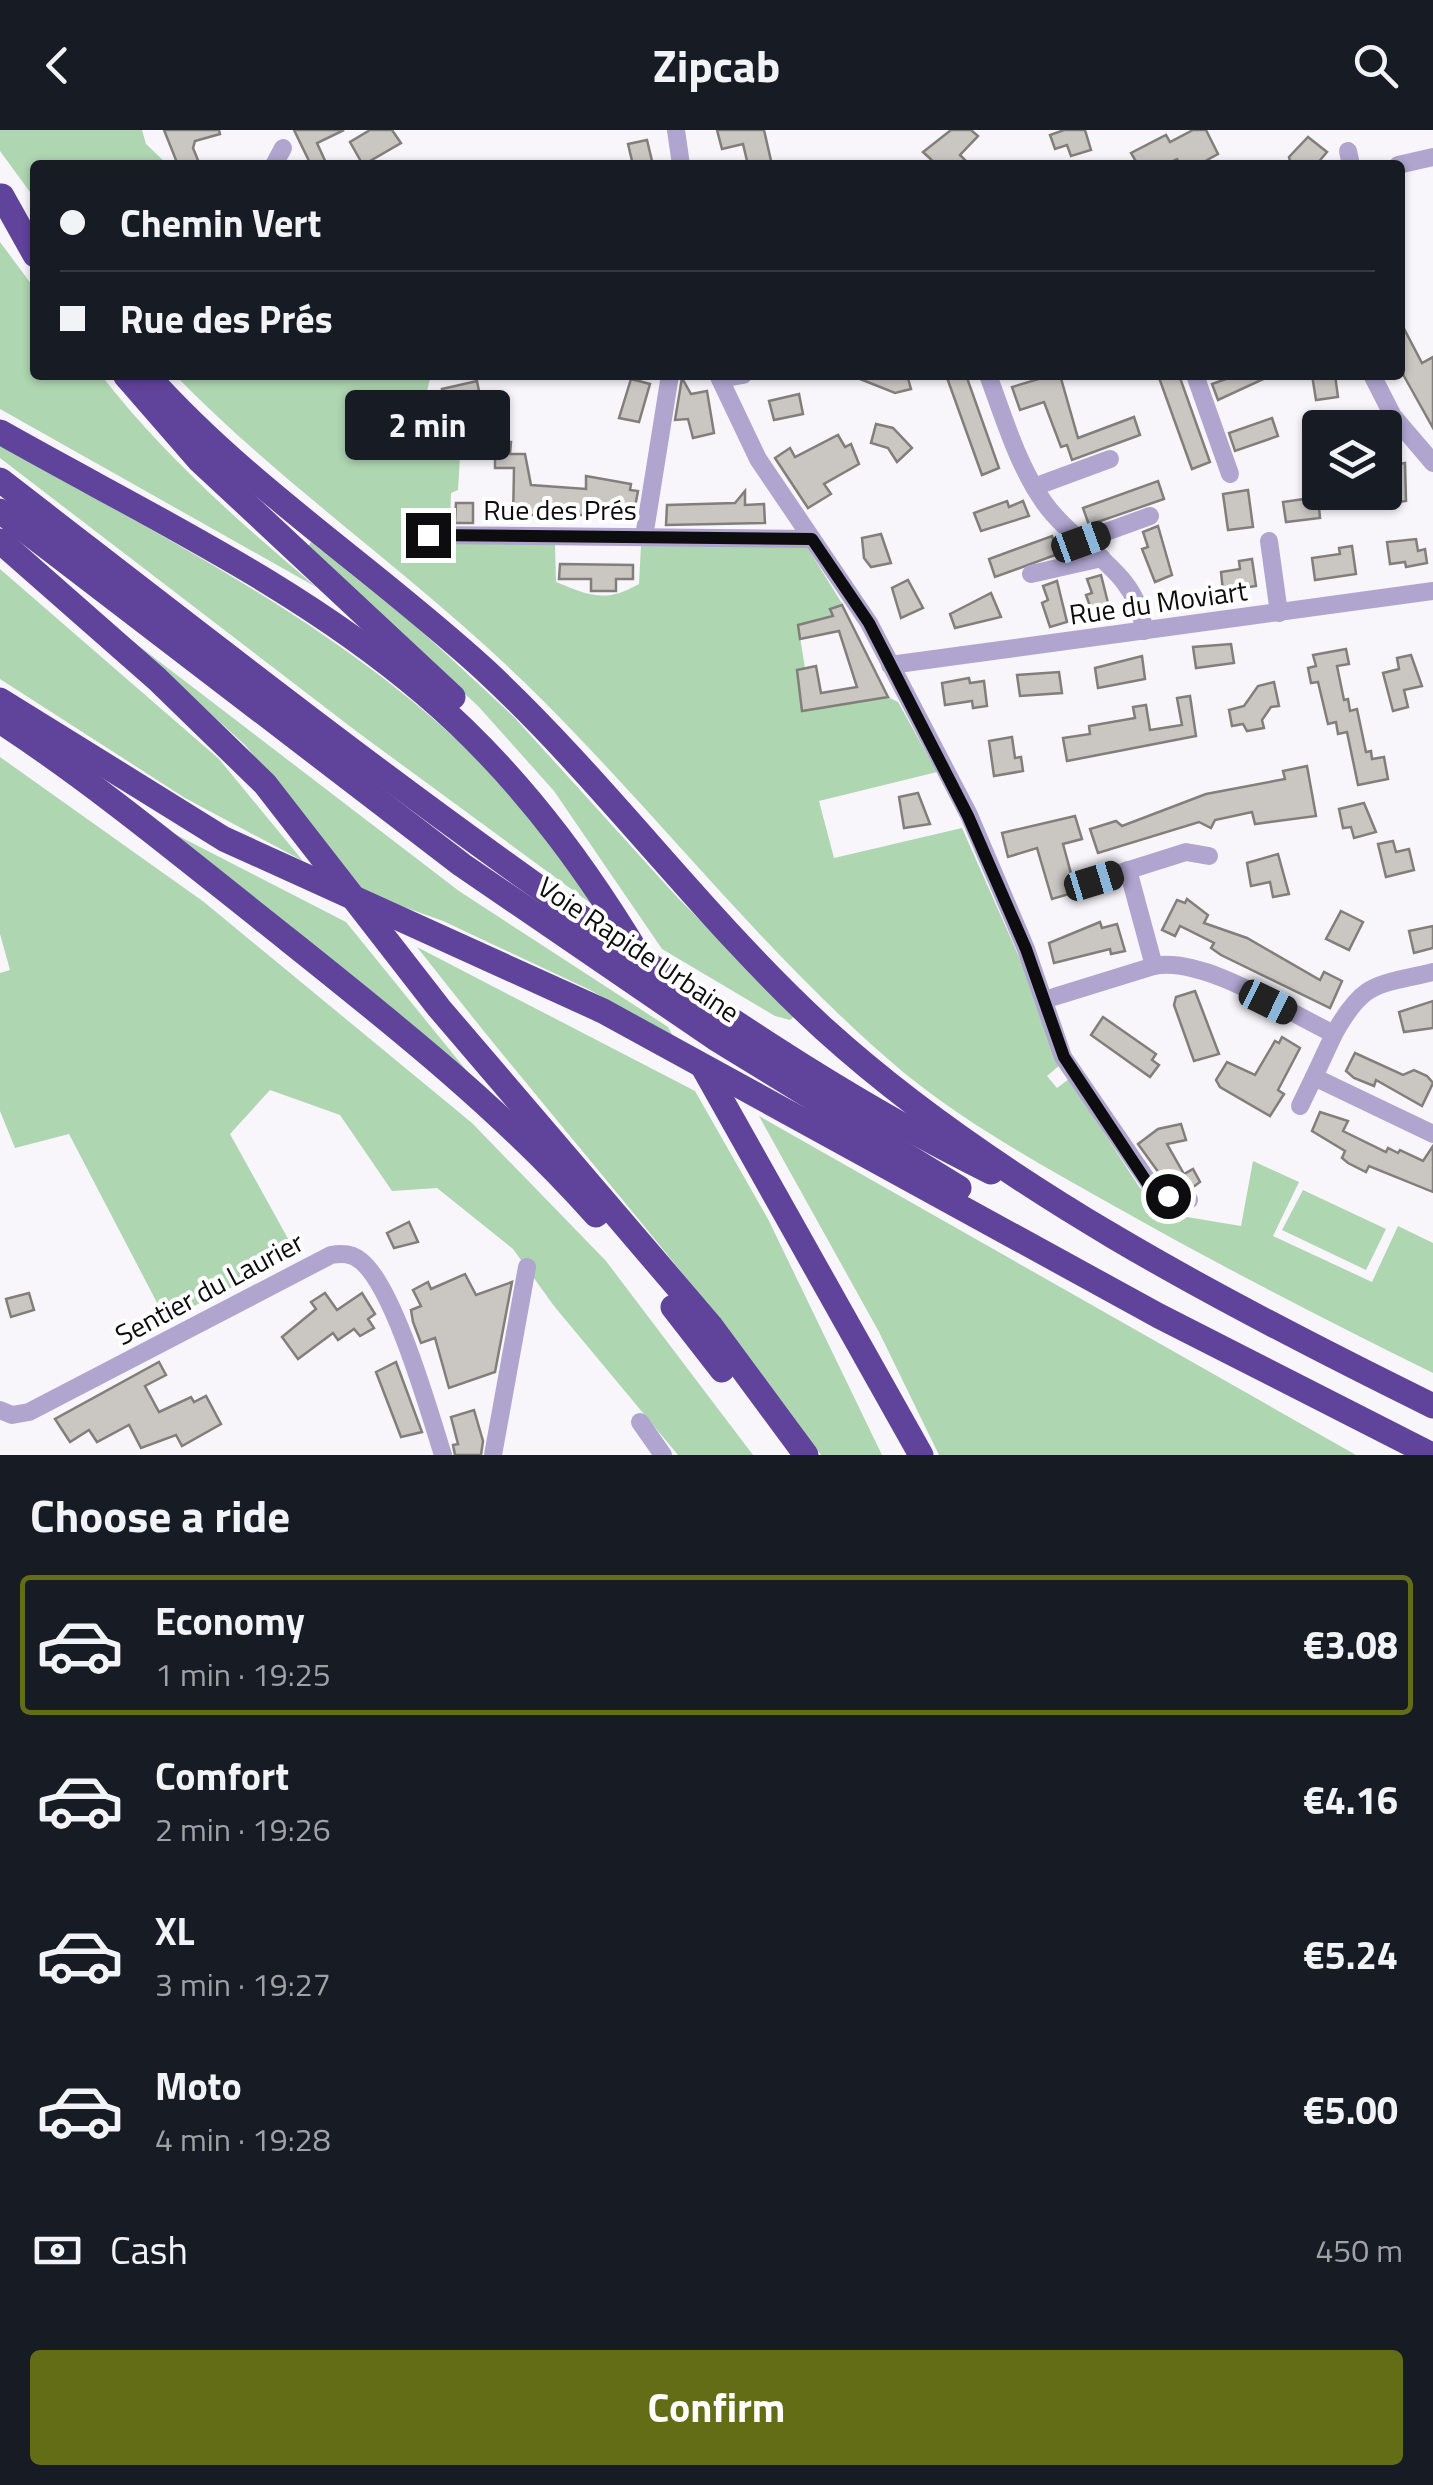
<!DOCTYPE html>
<html lang="en">
<head>
<meta charset="utf-8">
<style>
  :root { --surface:#171b24; --page:#242831; --text:#f1f3f6; --muted:#9ea1a6; --line:#363941; --accent:#636d15 }
  body { margin:0; font-family:"Titillium Web",sans-serif; background:var(--page); color:var(--text); height:100vh; display:flex; flex-direction:column; font-size:38px; white-space:nowrap }
  * { box-sizing:border-box; margin:0 }
  p { font-size:32px; color:var(--muted) }
  .icon { flex:none; width:55px; height:55px; fill:none; stroke:currentColor; stroke-width:2; stroke-linecap:round; stroke-linejoin:round }
  .map { position:relative; height:1325px; overflow:hidden }
  .panel { display:flex; flex-direction:column; background:var(--surface); flex:1 }
  .panel>* { flex:none }
  .banner { position:absolute; left:30px; top:30px; width:1375px; height:220px; border-radius:10px; box-shadow:0 2px 8px #0004; display:grid; align-content:center; height:220px; padding:0 30px; background:var(--surface) }
  .tools { position:absolute; left:1302px; top:280px; display:grid; gap:20px }
  .tools a { display:grid; place-items:center; width:100px; height:100px; border-radius:10px; background:var(--surface); box-shadow:0 2px 8px #0004; font-size:50px }
  .end { position:absolute; width:45px; height:45px; margin:-22px; border:12px solid #0d0c0e; background:#fff; box-shadow:0 0 0 5px #fff }
  .from { border-radius:50% }
  .bubble { position:absolute; height:70px; border-radius:10px; background:var(--surface); box-shadow:0 2px 8px #0004; font-size:32px; font-weight:700; line-height:70px; text-align:center }
  .car { position:absolute; width:30px; height:60px; margin:-30px -15px; border-radius:12px; box-shadow:0 0 8px 2px #0007; background:linear-gradient(#222 24%,#8ab4d8 0 40%,#222 0 76%,#8ab4d8 0 86%,#222 0) }
  .banner b { display:flex; align-items:center; gap:35px; height:95px; font-size:38px }
  .banner b+b { border-top:2px solid var(--line) }
  .banner i { width:25px; height:25px; background:var(--text) }
  ul { padding:0; list-style:none }
  li { display:flex; align-items:center; gap:30px; height:140px; margin:0 20px 15px; padding:0 10px; border:5px solid transparent; border-radius:10px }
  li div { flex:1 }
  li b { display:block; font-size:38px }
  li em { font-style:normal; font-weight:700 }
  li.selected { border-color:var(--accent) }
  li>.icon { width:90px; height:90px; stroke-width:1.5 }
  h2 { padding:0 30px; font-size:45px; line-height:120px }
  .pay { display:flex; align-items:center; gap:25px; height:110px; padding:0 30px; font-size:38px }
  .pay p { margin-inline-start:auto }
  .primary-button { display:flex; gap:20px; margin-top:auto; padding:20px 30px }
  .primary-button a { flex:1; height:115px; border-radius:10px; background:var(--accent); color:#fff; font-size:40px; font-weight:700; line-height:115px; text-align:center }
  header { display:flex; justify-content:space-between; align-items:center; height:130px; padding:0 30px; background:var(--surface); font-size:45px; font-weight:700 }
  .map>svg:first-child { display:block }
  .green { fill:#aed6b1 }
  .building { fill:#cac7c3; stroke:#827f7b; stroke-width:2.5 }
  .lines { fill:none; stroke-linecap:round; stroke-linejoin:round }
  .minor { stroke:#afa5cf; stroke-width:18 }
  .highway { stroke:#60439a; stroke-width:25 }
  .route { stroke:#0d0c0e; stroke-width:12 }
  .labels { text-anchor:middle; dominant-baseline:central; stroke-width:8; stroke-linejoin:round; paint-order:stroke }
  .street-label { font-size:28px; fill:#0d0c0e; stroke:#fff }
</style>
</head>
<body>
<header><svg class="icon" aria-label="back" viewBox="0 0 24 24"><path d="M15 5l-7 7 7 7"/></svg>Zipcab<svg class="icon" aria-label="search" viewBox="0 0 24 24"><circle cx="10" cy="10" r="6"/><path d="M15 15l6 6"/></svg></header>
<div class="map">
<svg width="1433" height="1325" viewBox="0 0 1433 1325">
  <rect width="100%" height="100%" fill="#f8f6fb"/>
  <g class="green">
    <polygon points="0,0 142,0 146,14 168,35 35,35 35,69 0,21"/>
    <path d="M0,112L35,159V245H101C164,326 238,391 316,457L0,279Z"/>
    <path d="M175,245H431L424,273L455,302L489,290V326L460,327L458,360L451,363L450,392L443,398L555,414L556,452C590,466 606,473 639,454L641,415L807,417L843,475L831,479L833,486L798,495L805,538L797,540L802,580L888,567L898,572L937,642L819,671L834,728L962,698L1028,847L1060,935L1047,946L1057,958L1069,949L1140,1058L1187,1087L1241,1096L1253,1031L1299,1052L1273,1106L1372,1152L1398,1096L1433,1113V1243C1326,1190 1220,1136 1116,1077C1043,1036 968,995 903,942C763,824 654,678 523,551C412,443 283,356 175,245Z"/>
    <path d="M0,315C164,408 341,496 477,629C523,673 559,727 597,778L356,601L0,328Z"/>
    <polygon points="311,412 417,497 514,587 677,767 795,886 790,890 775,886 662,819 554,661 478,576 308,417"/>
    <polygon points="0,439 219,629 303,731 185,668 0,549"/>
    <polygon points="122,503 459,761 668,897 673,906 588,859 443,791 365,763 245,615"/>
    <polygon points="0,627 204,772 472,993 606,1131 753,1325 678,1325 554,1176 513,1119 437,1058 392,1061 340,985 270,960 230,1004 297,1125 166,1190 69,1004 15,1018 0,981 0,843 10,840 0,804"/>
    <polygon points="161,697 346,792 475,951"/>
    <path d="M417,817L695,961L768,1089L882,1325H821C696,1149 550,988 417,817Z"/>
    <polygon points="759,986 1356,1325 939,1325 879,1202"/>
    <polygon points="1303,1060 1386,1099 1366,1140 1282,1100"/>
  </g>
  <g class="building">
    <polygon points="164,0 219,0 220,4 195,11 193,18 200,35 178,35"/>
    <polygon points="294,0 344,0 317,13 327,35 311,35"/>
    <polygon points="370,0 392,0 401,13 363,35 350,12"/>
    <polygon points="717,0 764,0 772,35 748,35 743,14 722,19"/>
    <polygon points="951,0 971,0 978,6 960,25 970,35 937,35 923,22"/>
    <polygon points="1064,0 1085,0 1091,20 1071,26 1067,15 1055,19 1050,5"/>
    <polygon points="1193,0 1206,0 1218,24 1198,35 1181,35 1177,29 1165,35 1138,35 1131,23 1166,5 1170,12"/>
    <polygon points="1308,7 1327,22 1316,35 1291,35 1289,27"/>
    <polygon points="647,10 653,35 633,35 628,14"/>
    <polygon points="1400,191 1422,233 1433,227 1433,298 1400,239"/>
    <polygon points="850,245 907,245 911,259 895,263"/>
    <polygon points="946,245 966,245 999,338 982,345"/>
    <polygon points="1052,245 1060,245 1078,308 1134,287 1140,305 1072,330 1067,315 1061,317 1044,272 1020,280 1012,257"/>
    <polygon points="1158,245 1179,245 1210,332 1192,339"/>
    <polygon points="1225,245 1270,245 1270,246 1218,270 1212,254 1226,249"/>
    <polygon points="1312,245 1335,245 1338,267 1316,270"/>
    <polygon points="682,248 691,264 707,261 714,303 693,308 688,289 675,290"/>
    <polygon points="631,249 650,254 639,292 619,288"/>
    <polygon points="477,251 481,271 447,280 442,259"/>
    <polygon points="799,264 803,284 774,290 769,271"/>
    <polygon points="1362,284 1364,298 1324,298 1324,289"/>
    <polygon points="1272,288 1278,306 1235,321 1229,303"/>
    <polygon points="876,294 893,298 912,318 897,332 888,318 871,313"/>
    <polygon points="838,305 845,317 851,314 859,334 824,354 831,364 808,378 775,328 790,318 795,327"/>
    <polygon points="495,312 511,312 510,324 525,324 531,355 586,359 586,346 631,354 630,360 638,361 634,382 588,374 588,385 522,385 513,392 514,338 495,338"/>
    <polygon points="1405,333 1406,371 1385,374 1386,336"/>
    <polygon points="1158,351 1164,369 1089,395 1083,378"/>
    <polygon points="1248,360 1253,397 1228,400 1223,364"/>
    <polygon points="745,361 745,375 764,374 765,393 666,395 667,375 735,373"/>
    <polygon points="1318,367 1320,388 1286,392 1283,372"/>
    <polygon points="1007,371 1009,377 1023,371 1029,386 981,401 974,383"/>
    <polygon points="456,373 473,373 473,393 455,393"/>
    <polygon points="1158,396 1172,445 1155,452 1142,419 1148,417 1143,402"/>
    <polygon points="881,404 891,433 871,437 864,428 862,408"/>
    <polygon points="1052,406 1058,424 995,447 989,429"/>
    <polygon points="1416,409 1418,421 1425,419 1427,433 1406,437 1405,432 1390,434 1387,412"/>
    <polygon points="1352,416 1356,444 1315,450 1312,428 1340,424 1339,418"/>
    <polygon points="1252,429 1256,456 1223,461 1221,442 1240,439 1239,431"/>
    <polygon points="560,434 633,435 633,449 616,449 616,461 591,461 591,449 559,449"/>
    <polygon points="1101,445 1111,485 1095,490 1086,465 1092,463 1087,449"/>
    <polygon points="908,450 923,478 901,488 892,458"/>
    <polygon points="1057,451 1067,492 1050,497 1042,473 1048,470 1043,456"/>
    <polygon points="991,463 1001,487 955,498 950,484"/>
    <polygon points="842,475 888,567 802,581 797,540 816,536 821,563 857,557 839,501 800,509 798,495 833,486 830,479"/>
    <polygon points="1231,514 1234,533 1196,538 1193,517"/>
    <polygon points="1346,519 1349,534 1337,536 1344,570 1348,569 1350,581 1357,579 1366,622 1371,621 1372,629 1384,627 1388,649 1358,655 1347,602 1338,604 1336,592 1328,594 1318,552 1311,553 1308,538 1316,536 1313,525"/>
    <polygon points="1411,525 1422,556 1404,560 1408,577 1393,581 1383,543 1399,539 1397,528"/>
    <polygon points="1142,526 1145,549 1098,558 1095,538"/>
    <polygon points="1059,542 1062,563 1020,566 1017,545"/>
    <polygon points="969,548 970,553 984,551 987,576 973,578 972,571 945,575 942,553"/>
    <polygon points="1274,552 1279,576 1271,577 1262,590 1264,598 1247,601 1243,594 1232,596 1229,580 1244,576 1258,556"/>
    <polygon points="1190,566 1196,606 1067,631 1063,608 1090,604 1089,596 1135,588 1133,577 1146,575 1150,600 1182,595 1177,568"/>
    <polygon points="1012,607 1015,628 1021,627 1023,641 994,646 989,611"/>
    <polygon points="1307,636 1316,686 1255,694 1252,682 1215,690 1211,698 1199,692 1098,723 1090,699 1116,691 1122,696 1206,664 1285,649 1283,641"/>
    <polygon points="918,663 930,694 904,698 899,667"/>
    <polygon points="1364,673 1376,702 1354,708 1351,697 1343,698 1339,679"/>
    <polygon points="1075,686 1082,709 1063,714 1076,762 1052,769 1037,718 1008,727 1002,703"/>
    <polygon points="1393,711 1396,722 1409,719 1414,740 1386,747 1378,714"/>
    <polygon points="1278,724 1289,764 1273,767 1270,752 1251,756 1247,733"/>
    <polygon points="1187,769 1208,785 1204,793 1247,808 1320,850 1324,842 1342,851 1330,878 1221,825 1211,818 1214,813 1180,796 1175,806 1162,800 1177,770 1185,773"/>
    <polygon points="1341,781 1363,792 1349,820 1326,809"/>
    <polygon points="1100,792 1102,798 1117,794 1125,821 1111,824 1110,819 1054,833 1049,813"/>
    <polygon points="1433,796 1433,818 1414,823 1409,801"/>
    <polygon points="1195,861 1219,924 1194,931 1174,875 1176,867"/>
    <polygon points="1433,871 1433,898 1404,902 1399,882"/>
    <polygon points="1103,887 1156,924 1152,930 1159,935 1150,947 1091,905"/>
    <polygon points="1282,907 1300,918 1278,960 1284,964 1270,986 1220,957 1216,950 1227,932 1255,945 1275,911 1279,913"/>
    <polygon points="1355,923 1403,945 1414,940 1427,946 1433,953 1422,976 1376,950 1374,956 1354,948 1346,941"/>
    <polygon points="1320,982 1348,991 1343,1001 1386,1022 1388,1018 1398,1023 1400,1020 1423,1031 1433,1016 1433,1062 1369,1036 1366,1042 1348,1033 1342,1028 1345,1021 1312,1001"/>
    <polygon points="1181,994 1186,1010 1167,1014 1184,1044 1193,1039 1200,1052 1192,1058 1164,1050 1138,1014 1158,999"/>
    <polygon points="409,1092 418,1112 394,1118 387,1103"/>
    <polygon points="465,1144 476,1165 512,1152 495,1242 449,1258 435,1208 421,1213 413,1192 411,1180 421,1176 413,1160 428,1152 431,1159"/>
    <polygon points="29,1163 34,1180 11,1187 6,1169"/>
    <polygon points="325,1163 337,1180 362,1163 375,1184 368,1189 374,1198 360,1206 354,1199 338,1210 333,1203 298,1229 282,1207 316,1179 311,1172"/>
    <polygon points="159,1232 166,1245 145,1256 159,1282 191,1267 194,1272 206,1266 221,1294 182,1316 176,1305 141,1318 129,1295 97,1312 89,1300 70,1312 55,1289"/>
    <polygon points="396,1232 422,1302 401,1307 376,1242"/>
    <polygon points="474,1280 483,1311 481,1325 455,1325 453,1315 458,1314 451,1287"/>
  </g>
  <g class="lines">
    <g class="minor">
      <polyline points="676,0 681,35"/>
      <polyline points="1348,21 1351,35"/>
      <polyline points="274,35 283,18"/>
      <polyline points="1398,35 1433,27"/>
      <polyline points="718,245 758,329 869,493 969,685 1026,819 1063,927 1152,1057 1168,1067 1189,1070"/>
      <path d="M988,245C1004,288 1017,333 1043,371C1076,419 1138,438 1144,501"/>
      <polyline points="1195,245 1230,344"/>
      <polyline points="1372,245 1393,286 1433,333"/>
      <polyline points="720,249 743,245"/>
      <polyline points="1034,357 1110,329"/>
      <polyline points="428,405 812,409"/>
      <polyline points="644,407 670,245"/>
      <polyline points="1081,411 1150,386"/>
      <polyline points="1269,411 1279,483"/>
      <polyline points="1031,444 1102,428"/>
      <polyline points="890,535 1433,461"/>
      <path d="M1128,740L1154,836C1204,826 1287,882 1334,904C1364,850 1376,856 1433,842"/>
      <polyline points="1094,751 1186,722 1209,726"/>
      <polyline points="1044,870 1154,836"/>
      <polyline points="1334,904 1314,947 1433,1004"/>
      <polyline points="1300,976 1314,947"/>
      <path d="M0,1280L12,1285L29,1282L331,1125C342,1123 352,1123 361,1131C394,1157 429,1281 443,1325"/>
      <polyline points="640,1292 663,1325"/>
      <polyline points="493,1325 527,1137"/>
    </g>
    <g class="highway">
      <polyline points="2,66 35,125"/>
      <polyline points="125,245 199,330 453,567"/>
      <path d="M147,245C248,358 375,439 486,541C606,653 703,788 824,899C995,1054 1226,1174 1433,1276"/>
      <path d="M0,302C143,383 299,456 425,564C526,650 601,757 666,872"/>
      <path d="M0,350C206,509 410,670 624,817C741,898 863,979 991,1042"/>
      <polyline points="0,381 462,735 715,908 959,1058"/>
      <polyline points="0,411 157,549 265,654 439,878 710,1195 806,1325"/>
      <polyline points="0,570 224,709 603,881 1159,1186 1432,1325"/>
      <path d="M0,591C93,652 180,724 267,793C381,884 498,975 596,1085"/>
      <polyline points="703,937 921,1325"/>
      <polyline points="673,1177 722,1240"/>
    </g>
  </g>
  <g class="lines">
    <polyline class="route" points="428,405 812,409 869,493 968,686 1026,819 1064,927 1148,1054 1168,1066"/>
  </g>
  <g class="labels">
    <g class="street-label">
      <text x="560" y="379">Rue des Prés</text>
      <text transform="translate(1158 472) rotate(-8)">Rue du Moviart</text>
      <text transform="translate(639 819) rotate(34)">Voie Rapide Urbaine</text>
      <text transform="translate(209 1158) rotate(-28)">Sentier du Laurier</text>
    </g>
  </g>
</svg>
<div class="tools">
<a><svg class="icon" aria-label="layers" viewBox="0 0 24 24"><path d="M12 4l9 5-9 5-9-5zM3 14l9 5 9-5"/></svg></a>
</div>
<i class="end from" style="left:1168px;top:1066px"></i>
<i class="end" style="left:428px;top:405px"></i>
<div class="bubble" style="left:345px;top:260px;width:165px">2 min</div>
<i class="car" style="left:1081px;top:412px;rotate:70deg"></i>
<i class="car" style="left:1094px;top:751px;rotate:73deg"></i>
<i class="car" style="left:1268px;top:872px;rotate:116deg"></i>
<div class="banner">
<b><i class="from"></i>Chemin Vert</b>
<b><i></i>Rue des Prés</b>
</div>
</div>
<section class="panel">
<h2>Choose a ride</h2>
<ul>
<li class="selected"><svg class="icon" aria-label="car" viewBox="0 0 24 24"><path d="M5 17H2v-5l4-1 3-4h7l3 4 3 1v5h-3M9 17h6M6 11h13"/><circle cx="7" cy="17" r="2"/><circle cx="17" cy="17" r="2"/></svg><div><b>Economy</b><p>1 min · 19:25</p></div><em>€3.08</em></li>
<li><svg class="icon" aria-label="car" viewBox="0 0 24 24"><path d="M5 17H2v-5l4-1 3-4h7l3 4 3 1v5h-3M9 17h6M6 11h13"/><circle cx="7" cy="17" r="2"/><circle cx="17" cy="17" r="2"/></svg><div><b>Comfort</b><p>2 min · 19:26</p></div><em>€4.16</em></li>
<li><svg class="icon" aria-label="car" viewBox="0 0 24 24"><path d="M5 17H2v-5l4-1 3-4h7l3 4 3 1v5h-3M9 17h6M6 11h13"/><circle cx="7" cy="17" r="2"/><circle cx="17" cy="17" r="2"/></svg><div><b>XL</b><p>3 min · 19:27</p></div><em>€5.24</em></li>
<li><svg class="icon" aria-label="car" viewBox="0 0 24 24"><path d="M5 17H2v-5l4-1 3-4h7l3 4 3 1v5h-3M9 17h6M6 11h13"/><circle cx="7" cy="17" r="2"/><circle cx="17" cy="17" r="2"/></svg><div><b>Moto</b><p>4 min · 19:28</p></div><em>€5.00</em></li>
</ul>
<div class="pay"><svg class="icon" aria-label="cash" viewBox="0 0 24 24"><path d="M3 7h18v10H3z"/><circle cx="12" cy="12" r="2"/></svg>Cash<p>450 m</p></div>
<div class="primary-button"><a>Confirm</a></div>
</section>
</body>
</html>
